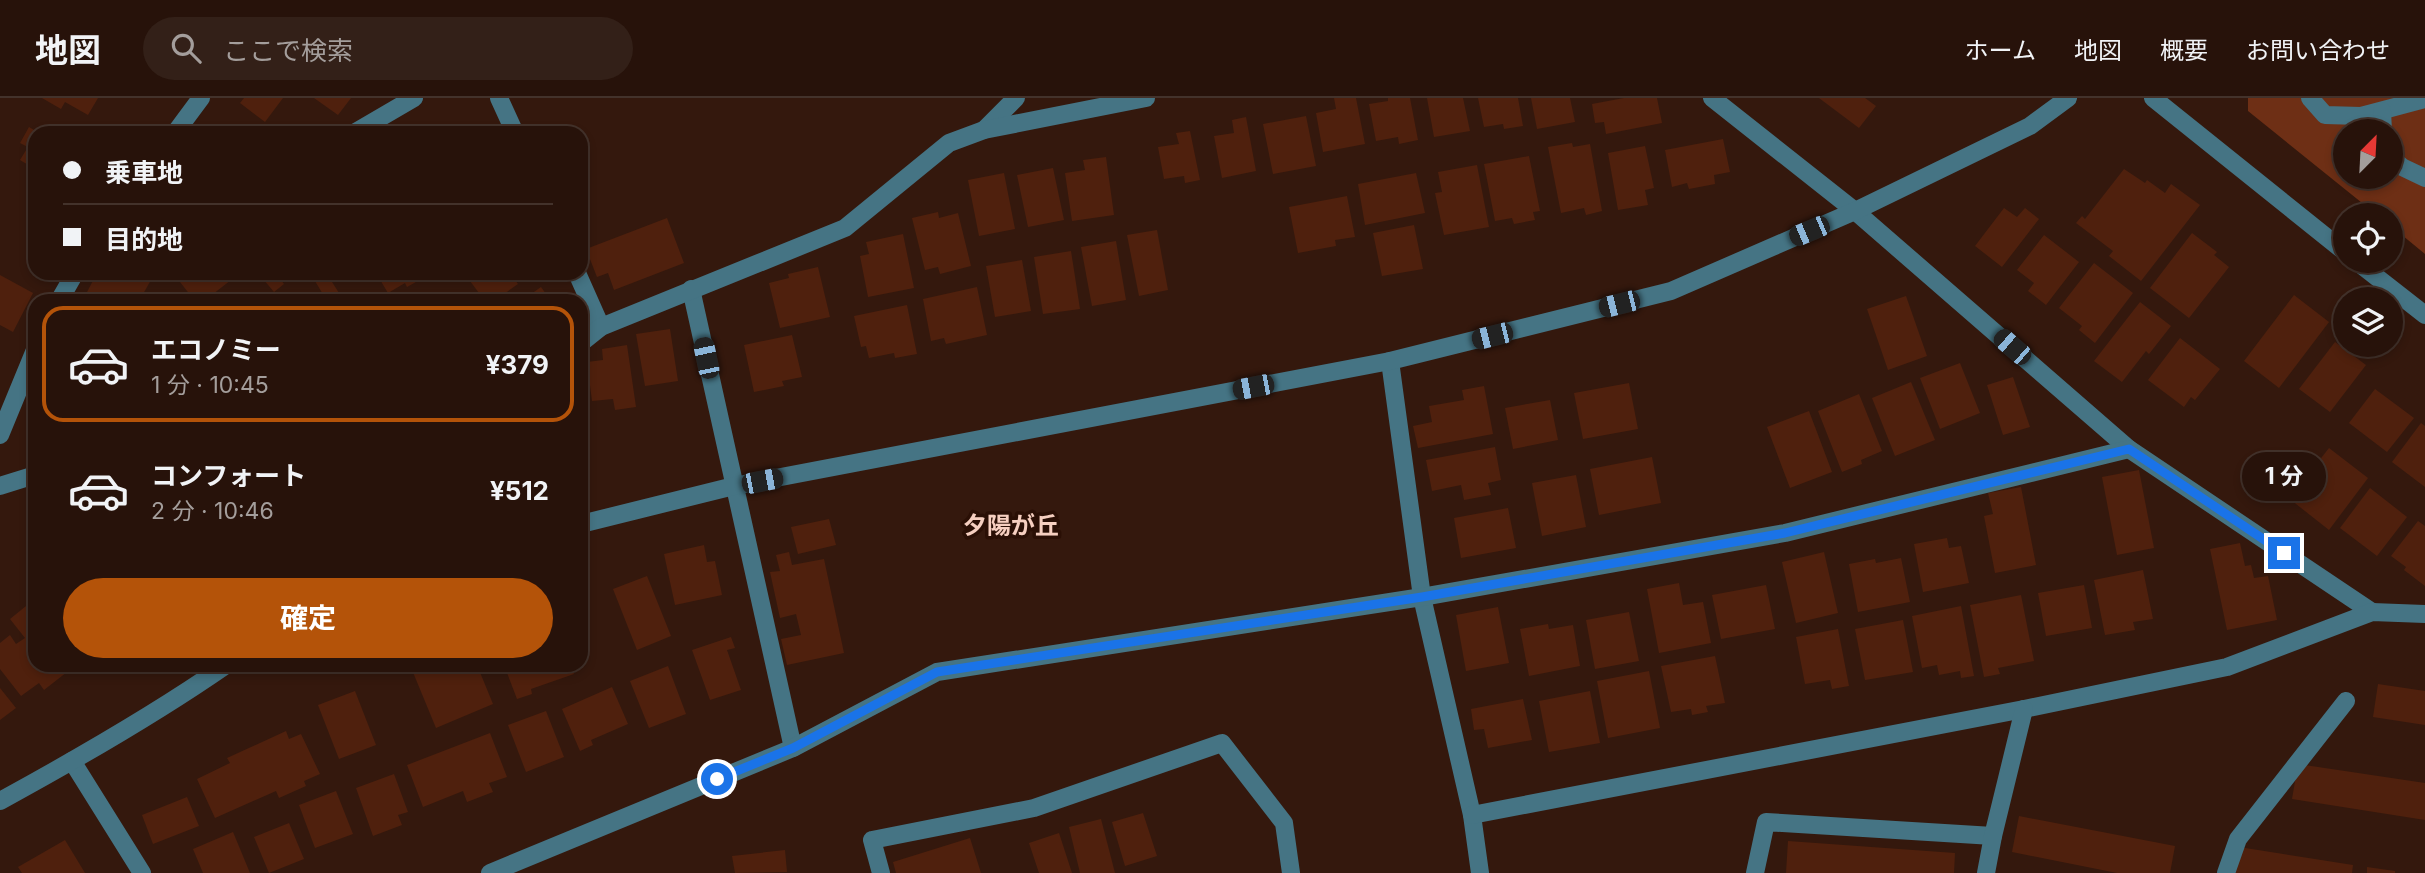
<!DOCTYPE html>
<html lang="ja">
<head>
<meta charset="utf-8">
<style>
  :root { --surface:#27120a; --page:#332018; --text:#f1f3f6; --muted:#a49e9c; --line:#43322b; --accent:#b45309 }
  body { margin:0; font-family:Inter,"Noto Sans JP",sans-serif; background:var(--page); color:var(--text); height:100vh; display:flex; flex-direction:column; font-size:26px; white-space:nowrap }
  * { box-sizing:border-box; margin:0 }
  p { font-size:23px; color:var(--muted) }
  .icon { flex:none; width:38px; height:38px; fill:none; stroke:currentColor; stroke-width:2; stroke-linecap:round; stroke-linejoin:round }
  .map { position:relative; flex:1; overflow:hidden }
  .sheet { position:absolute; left:28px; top:196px; width:560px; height:378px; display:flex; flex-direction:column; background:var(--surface); border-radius:21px; box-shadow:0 4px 10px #0003,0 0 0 2px var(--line) }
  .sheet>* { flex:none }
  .guide { position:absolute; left:28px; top:28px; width:560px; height:154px; border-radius:21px; box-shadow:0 4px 10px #0003,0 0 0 2px var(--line); display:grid; align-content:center; height:154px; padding:0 35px; background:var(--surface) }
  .needle { width:46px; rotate:24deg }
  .controls { position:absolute; left:2333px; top:21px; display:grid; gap:14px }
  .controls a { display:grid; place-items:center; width:70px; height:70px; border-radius:50%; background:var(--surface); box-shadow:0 4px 10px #0003,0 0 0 2px var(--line); font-size:35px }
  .end { position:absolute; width:32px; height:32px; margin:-16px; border:9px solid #1a73e8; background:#fff; box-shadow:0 0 0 4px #fff }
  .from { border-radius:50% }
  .bubble { position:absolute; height:49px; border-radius:24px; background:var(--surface); box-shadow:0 4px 10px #0003,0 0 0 2px var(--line); font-size:23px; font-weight:700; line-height:49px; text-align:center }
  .car { position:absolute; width:21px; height:42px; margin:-21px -10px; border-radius:9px; box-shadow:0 0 5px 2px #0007; background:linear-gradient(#222 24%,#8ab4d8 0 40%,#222 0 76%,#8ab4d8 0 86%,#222 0) }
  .guide b { display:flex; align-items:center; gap:24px; height:66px; font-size:26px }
  .guide b+b { border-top:2px solid var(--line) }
  .guide i { width:18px; height:18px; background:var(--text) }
  ul { padding:12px 0 0; list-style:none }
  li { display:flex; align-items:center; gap:21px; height:116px; margin:0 14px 10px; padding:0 21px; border:4px solid transparent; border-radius:21px }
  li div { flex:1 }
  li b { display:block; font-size:26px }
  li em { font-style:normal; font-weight:700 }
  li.on { border-color:var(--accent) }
  li>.icon { width:63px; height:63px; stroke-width:1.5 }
  .primary-button { display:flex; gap:14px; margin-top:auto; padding:14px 35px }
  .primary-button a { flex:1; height:80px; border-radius:42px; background:var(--accent); color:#fff; font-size:28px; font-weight:700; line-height:80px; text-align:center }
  header { display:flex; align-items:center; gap:42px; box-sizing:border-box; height:98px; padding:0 35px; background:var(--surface); border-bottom:2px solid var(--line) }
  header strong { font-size:33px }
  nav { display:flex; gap:38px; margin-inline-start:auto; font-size:24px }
  .search { width:490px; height:63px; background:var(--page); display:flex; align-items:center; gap:18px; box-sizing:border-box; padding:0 24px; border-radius:38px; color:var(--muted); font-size:26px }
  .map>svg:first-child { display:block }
  .park { fill:#6e2f15; fill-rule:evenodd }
  .building { fill:#4f200d }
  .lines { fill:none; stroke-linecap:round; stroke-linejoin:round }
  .minor { stroke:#457484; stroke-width:18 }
  .route { stroke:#1a73e8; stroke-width:9 }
  .labels { text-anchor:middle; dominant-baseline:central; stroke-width:7; stroke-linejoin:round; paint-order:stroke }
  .quarter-label { font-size:24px; font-weight:bold; fill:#f6cfc0; stroke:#2a0f05 }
</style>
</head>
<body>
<header>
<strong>地図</strong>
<div class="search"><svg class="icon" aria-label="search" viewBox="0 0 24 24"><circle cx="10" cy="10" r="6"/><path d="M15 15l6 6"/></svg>ここで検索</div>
<nav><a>ホーム</a><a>地図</a><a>概要</a><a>お問い合わせ</a></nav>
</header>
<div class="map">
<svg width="2425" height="775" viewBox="0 0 2425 775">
  <rect width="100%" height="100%" fill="#34180d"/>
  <path class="park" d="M2248,0H2425V156L2391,128L2390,117H2377L2248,13ZM2345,33H2390V79H2345Z"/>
  <g class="building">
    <polygon points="42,0 98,0 88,17 65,4 61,11"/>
    <polygon points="244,0 283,0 265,24 240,5"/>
    <polygon points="314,0 351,0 338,17"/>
    <polygon points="1334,0 1356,0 1365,46 1323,54 1316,15 1336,11"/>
    <polygon points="1388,0 1410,0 1418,42 1399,46 1398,39 1376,43 1369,6 1388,3"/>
    <polygon points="1427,0 1463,0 1470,33 1434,39"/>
    <polygon points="1478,0 1518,0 1523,28 1504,31 1503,26 1484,29"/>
    <polygon points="1531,0 1570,0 1575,24 1537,31"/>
    <polygon points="1624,0 1657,0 1662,25 1606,36 1604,24 1595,25 1592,6"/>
    <polygon points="1819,0 1865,0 1876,8 1859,30"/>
    <polygon points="1306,18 1316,68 1273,76 1263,26"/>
    <polygon points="1246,19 1256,73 1222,80 1214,38 1234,35 1232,22"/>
    <polygon points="29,29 39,35 35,35 35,71 20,62 28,49 20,45"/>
    <polygon points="1190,33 1200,82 1185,85 1184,78 1164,81 1158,49 1179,46 1176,35"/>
    <polygon points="1723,41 1730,74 1714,77 1715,86 1689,91 1687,85 1672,89 1665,52"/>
    <polygon points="1572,45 1573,49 1590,46 1602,113 1586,117 1584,110 1561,115 1548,49"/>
    <polygon points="1645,48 1654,90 1645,92 1648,107 1618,112 1608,55"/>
    <polygon points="1529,58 1540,113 1533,114 1535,122 1514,126 1512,120 1495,123 1484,66"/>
    <polygon points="1106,59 1114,117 1072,123 1065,75 1085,72 1083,62"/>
    <polygon points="1477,67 1489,129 1444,137 1435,95 1442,94 1438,74"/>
    <polygon points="1053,70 1064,122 1028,129 1017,77"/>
    <polygon points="2124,71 2145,85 2147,82 2165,95 2171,86 2200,107 2141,183 2109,158 2113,153 2076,125 2082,118 2085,121"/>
    <polygon points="1004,75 1015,131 979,138 968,82"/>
    <polygon points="1416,75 1425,115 1365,127 1358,86"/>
    <polygon points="1347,98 1355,139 1335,142 1336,148 1298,155 1289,109"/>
    <polygon points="2004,110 2017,119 2025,110 2039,121 2002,169 1975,148"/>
    <polygon points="938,114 939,120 958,115 971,168 940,176 938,169 925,172 912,120"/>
    <polygon points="667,120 684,165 614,192 608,175 597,179 586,151"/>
    <polygon points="1414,127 1423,171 1382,178 1373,135"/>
    <polygon points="1157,132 1168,192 1139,198 1127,137"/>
    <polygon points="2192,135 2217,154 2214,157 2229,169 2189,220 2150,190"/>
    <polygon points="903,136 914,190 868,199 860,158 869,156 866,144"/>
    <polygon points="2044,137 2079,164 2046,207 2028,193 2034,185 2017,172"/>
    <polygon points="1116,143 1126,202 1092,208 1081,149"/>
    <polygon points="1071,153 1080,211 1043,216 1034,159"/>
    <polygon points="1022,162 1031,213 995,219 986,168"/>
    <polygon points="2094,165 2133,195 2095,245 2079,232 2082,228 2059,210"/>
    <polygon points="818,169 830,219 780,230 769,185 789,180 788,176"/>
    <polygon points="97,175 155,175 139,203 99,203 86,196"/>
    <polygon points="192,175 240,175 204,203 195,203 180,184"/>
    <polygon points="258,175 276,175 284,186 274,194"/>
    <polygon points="376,175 420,175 423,180 407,189 405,185 388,195"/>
    <polygon points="464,175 510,175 518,186 494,203 485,203"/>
    <polygon points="327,176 344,203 327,203 315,183"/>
    <polygon points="0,177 33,195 13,234 0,227"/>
    <polygon points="541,189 551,203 521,203"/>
    <polygon points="977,189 987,237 946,246 944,240 931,243 923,201"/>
    <polygon points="2294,197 2329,224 2279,290 2244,263"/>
    <polygon points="1906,198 1927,258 1888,272 1867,211"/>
    <polygon points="2140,204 2171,228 2149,256 2146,253 2122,284 2094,263"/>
    <polygon points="907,207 917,256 895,260 894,255 869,260 866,248 861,249 854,218"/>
    <polygon points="670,231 678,283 645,288 636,236"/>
    <polygon points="792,237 802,279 782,283 784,288 754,294 744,247"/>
    <polygon points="2180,240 2220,271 2195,302 2191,299 2184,309 2148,282"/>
    <polygon points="2335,244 2366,267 2330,314 2299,291"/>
    <polygon points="627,247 636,309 615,312 613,301 592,303 587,264 603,262 602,251"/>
    <polygon points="1960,265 1980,315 1940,331 1920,280"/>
    <polygon points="2013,279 2030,329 2003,337 1987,287"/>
    <polygon points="1911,284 1935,342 1895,358 1872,300"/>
    <polygon points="1629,285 1638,331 1583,341 1574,295"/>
    <polygon points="1484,288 1493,336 1418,350 1413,328 1432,324 1429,308 1464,302 1462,292"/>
    <polygon points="2375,291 2414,320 2387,354 2349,325"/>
    <polygon points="1859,296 1882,353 1861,362 1862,366 1842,374 1818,313"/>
    <polygon points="1550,302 1558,342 1513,351 1505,310"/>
    <polygon points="1809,313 1832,374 1790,390 1767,329"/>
    <polygon points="2421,325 2425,328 2425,389 2392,364"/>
    <polygon points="1495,349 1501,382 1488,385 1491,397 1464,402 1461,387 1432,393 1426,362"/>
    <polygon points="2329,350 2368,380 2329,432 2291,402 2303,387 2308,391 2318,378 2311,373"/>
    <polygon points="1652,359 1661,405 1599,417 1590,371"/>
    <polygon points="2139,372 2154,450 2117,457 2102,379"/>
    <polygon points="1576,377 1586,429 1542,438 1532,385"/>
    <polygon points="2021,389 2036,467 1995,475 1984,418 1993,416 1988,395"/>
    <polygon points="2370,390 2407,419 2377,458 2340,430"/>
    <polygon points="1508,410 1516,450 1461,460 1454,420"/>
    <polygon points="829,421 836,447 798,456 791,429"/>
    <polygon points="2418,423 2425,428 2425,488 2404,472 2406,469 2391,458"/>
    <polygon points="1947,440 1949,450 1961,448 1969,485 1923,494 1914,446"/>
    <polygon points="2240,445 2245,468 2251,467 2254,480 2268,478 2277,522 2227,532 2210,451"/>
    <polygon points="704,447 707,464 715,463 722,497 675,507 664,456"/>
    <polygon points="789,454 792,467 824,461 844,555 787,567 781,541 801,537 796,516 780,520 770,474 780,473 776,457"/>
    <polygon points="1824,454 1838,515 1796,525 1782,464"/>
    <polygon points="1901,460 1910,504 1858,514 1849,466 1875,461 1876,465"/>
    <polygon points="2143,472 2153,521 2133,524 2135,532 2105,537 2094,482"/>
    <polygon points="647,478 671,538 637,552 613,491"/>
    <polygon points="1679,485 1683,507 1703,504 1711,545 1659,555 1647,491"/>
    <polygon points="1766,487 1775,531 1721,541 1712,497"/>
    <polygon points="2084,487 2092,530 2046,538 2038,495"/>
    <polygon points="2021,497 2034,563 1998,570 2000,576 1984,579 1970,507"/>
    <polygon points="31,504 35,509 35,567 67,567 63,570 67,574 44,592 39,585 21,598 0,571 0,545 10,537 16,546 25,540 10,521"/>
    <polygon points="1961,508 1974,578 1961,580 1960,573 1939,577 1937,567 1922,570 1912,518"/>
    <polygon points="1498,509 1509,565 1466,573 1456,517"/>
    <polygon points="1629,514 1639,563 1595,571 1586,522"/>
    <polygon points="1903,522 1913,574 1865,582 1855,531"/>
    <polygon points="1548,526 1549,531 1573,527 1580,568 1529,578 1520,531"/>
    <polygon points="1838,531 1849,588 1832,591 1830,582 1805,586 1796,539"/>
    <polygon points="731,539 735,550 727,552 741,592 710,602 692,552"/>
    <polygon points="1715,558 1725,605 1706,608 1708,614 1692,617 1691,611 1671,614 1661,568"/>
    <polygon points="410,567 477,567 493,606 436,630"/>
    <polygon points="504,567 571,567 574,576 531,591 532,596 517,601"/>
    <polygon points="668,568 686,616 649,630 630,583"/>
    <polygon points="1649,573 1660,630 1608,640 1597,583"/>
    <polygon points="2378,586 2425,593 2425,627 2373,619"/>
    <polygon points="612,589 628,626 591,642 593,647 580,653 562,611"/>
    <polygon points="0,590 16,610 0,622"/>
    <polygon points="355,593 376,647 339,661 318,607"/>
    <polygon points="1590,593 1600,645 1549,654 1539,603"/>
    <polygon points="1523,601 1532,642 1488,650 1484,631 1474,632 1471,611"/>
    <polygon points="546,613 564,659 526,674 508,627"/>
    <polygon points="286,633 289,641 301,636 320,676 304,683 306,688 279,700 276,693 215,720 197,681 230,665 227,660"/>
    <polygon points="490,635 507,679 489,685 493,694 467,704 463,693 423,709 407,667"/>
    <polygon points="2298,666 2425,685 2425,722 2292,701"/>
    <polygon points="394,676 408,714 398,717 402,727 373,738 356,690"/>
    <polygon points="336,693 353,736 315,750 299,707"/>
    <polygon points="187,699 199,728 153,746 142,717"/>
    <polygon points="1143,715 1157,758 1125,768 1112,724"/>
    <polygon points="2019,718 2175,748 2170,775 2117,775 2012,754"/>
    <polygon points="1101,721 1115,775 1080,775 1069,729"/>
    <polygon points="289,725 304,761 269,775 254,739"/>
    <polygon points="233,734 250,775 203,775 193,751"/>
    <polygon points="1059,735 1072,775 1039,775 1029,745"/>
    <polygon points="970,740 981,775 896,775 893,764"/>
    <polygon points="65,742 85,775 22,775 18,769"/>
    <polygon points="1788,743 1955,755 1954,775 1786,775"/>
    <polygon points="2239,749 2353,767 2352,775 2235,775"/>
    <polygon points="785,752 787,774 735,775 732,758"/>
    <polygon points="2367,769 2395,773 2395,775 2367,775"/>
  </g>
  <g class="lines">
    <g class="minor">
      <polyline points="499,0 515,35"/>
      <polyline points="1712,0 1855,113 2129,351 2372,514"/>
      <polyline points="2153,0 2345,154"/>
      <polyline points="2310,0 2325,17 2361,18 2425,1"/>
      <polyline points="2382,13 2383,33"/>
      <polyline points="984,32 1016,0"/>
      <polyline points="175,35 201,0"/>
      <polyline points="354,35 414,0"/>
      <polyline points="2390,59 2402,69 2425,80"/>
      <polyline points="2356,163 2425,217"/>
      <polyline points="577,175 601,229"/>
      <polyline points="691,191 793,650"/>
      <polyline points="59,203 75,175"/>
      <polyline points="581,245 601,229 845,130 949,45 984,32 1146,0"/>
      <polyline points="1390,263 1422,499 1472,717 1480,775"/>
      <polyline points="0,337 35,252"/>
      <polyline points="0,388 35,377"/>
      <polyline points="581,426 734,388 1390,263 1671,193 1855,113 2030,28 2068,0"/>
      <polyline points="72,663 142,775"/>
      <path d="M0,703C77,661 154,617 226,567"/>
      <polyline points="1472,717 2024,611 2227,569 2372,514 2425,516"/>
      <polyline points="490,775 793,650 937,574 1422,499 1785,435 2129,351"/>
      <polyline points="881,775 872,742 1034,710 1222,645 1284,725 1291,775"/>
      <polyline points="1755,775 1766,724 1993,738"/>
      <polyline points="1986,775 1993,738 2024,611"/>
      <polyline points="2226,775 2238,741 2346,603"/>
    </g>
  </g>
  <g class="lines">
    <polyline class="route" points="717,681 793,650 937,574 1422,499 1785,435 2129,351 2284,455"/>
  </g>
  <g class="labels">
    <g class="quarter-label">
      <text x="1011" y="427">夕陽が丘</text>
    </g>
  </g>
</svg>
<div class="controls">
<a><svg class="needle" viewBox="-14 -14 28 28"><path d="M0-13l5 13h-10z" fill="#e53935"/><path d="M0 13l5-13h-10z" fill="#a49e9c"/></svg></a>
<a><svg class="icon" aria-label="locate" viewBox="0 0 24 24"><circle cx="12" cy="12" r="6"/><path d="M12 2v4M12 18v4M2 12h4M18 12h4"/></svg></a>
<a><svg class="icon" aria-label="layers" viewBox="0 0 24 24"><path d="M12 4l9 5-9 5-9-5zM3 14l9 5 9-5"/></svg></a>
</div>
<i class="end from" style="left:717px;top:681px"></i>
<i class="end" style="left:2284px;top:455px"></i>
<div class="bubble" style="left:2242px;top:354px;width:84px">1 分</div>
<i class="car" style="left:1809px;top:133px;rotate:247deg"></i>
<i class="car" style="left:1619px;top:206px;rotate:256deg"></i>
<i class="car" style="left:1492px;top:238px;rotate:256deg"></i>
<i class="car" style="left:2012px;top:249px;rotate:311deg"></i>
<i class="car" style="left:706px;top:260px;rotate:348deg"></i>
<i class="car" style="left:1253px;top:289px;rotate:259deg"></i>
<i class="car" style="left:762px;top:383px;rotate:79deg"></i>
<div class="guide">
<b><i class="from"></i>乗車地</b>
<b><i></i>目的地</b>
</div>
<section class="sheet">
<ul>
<li class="on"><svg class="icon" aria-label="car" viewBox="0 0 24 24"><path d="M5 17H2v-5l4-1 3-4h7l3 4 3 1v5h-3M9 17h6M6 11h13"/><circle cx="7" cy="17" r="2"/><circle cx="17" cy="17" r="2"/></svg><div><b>エコノミー</b><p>1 分 · 10:45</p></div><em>¥379</em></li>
<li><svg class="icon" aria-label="car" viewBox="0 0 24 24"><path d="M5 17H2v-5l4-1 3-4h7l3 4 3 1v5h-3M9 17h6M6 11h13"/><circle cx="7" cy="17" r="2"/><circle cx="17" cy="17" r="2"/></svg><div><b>コンフォート</b><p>2 分 · 10:46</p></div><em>¥512</em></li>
</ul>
<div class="primary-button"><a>確定</a></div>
</section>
</div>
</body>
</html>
